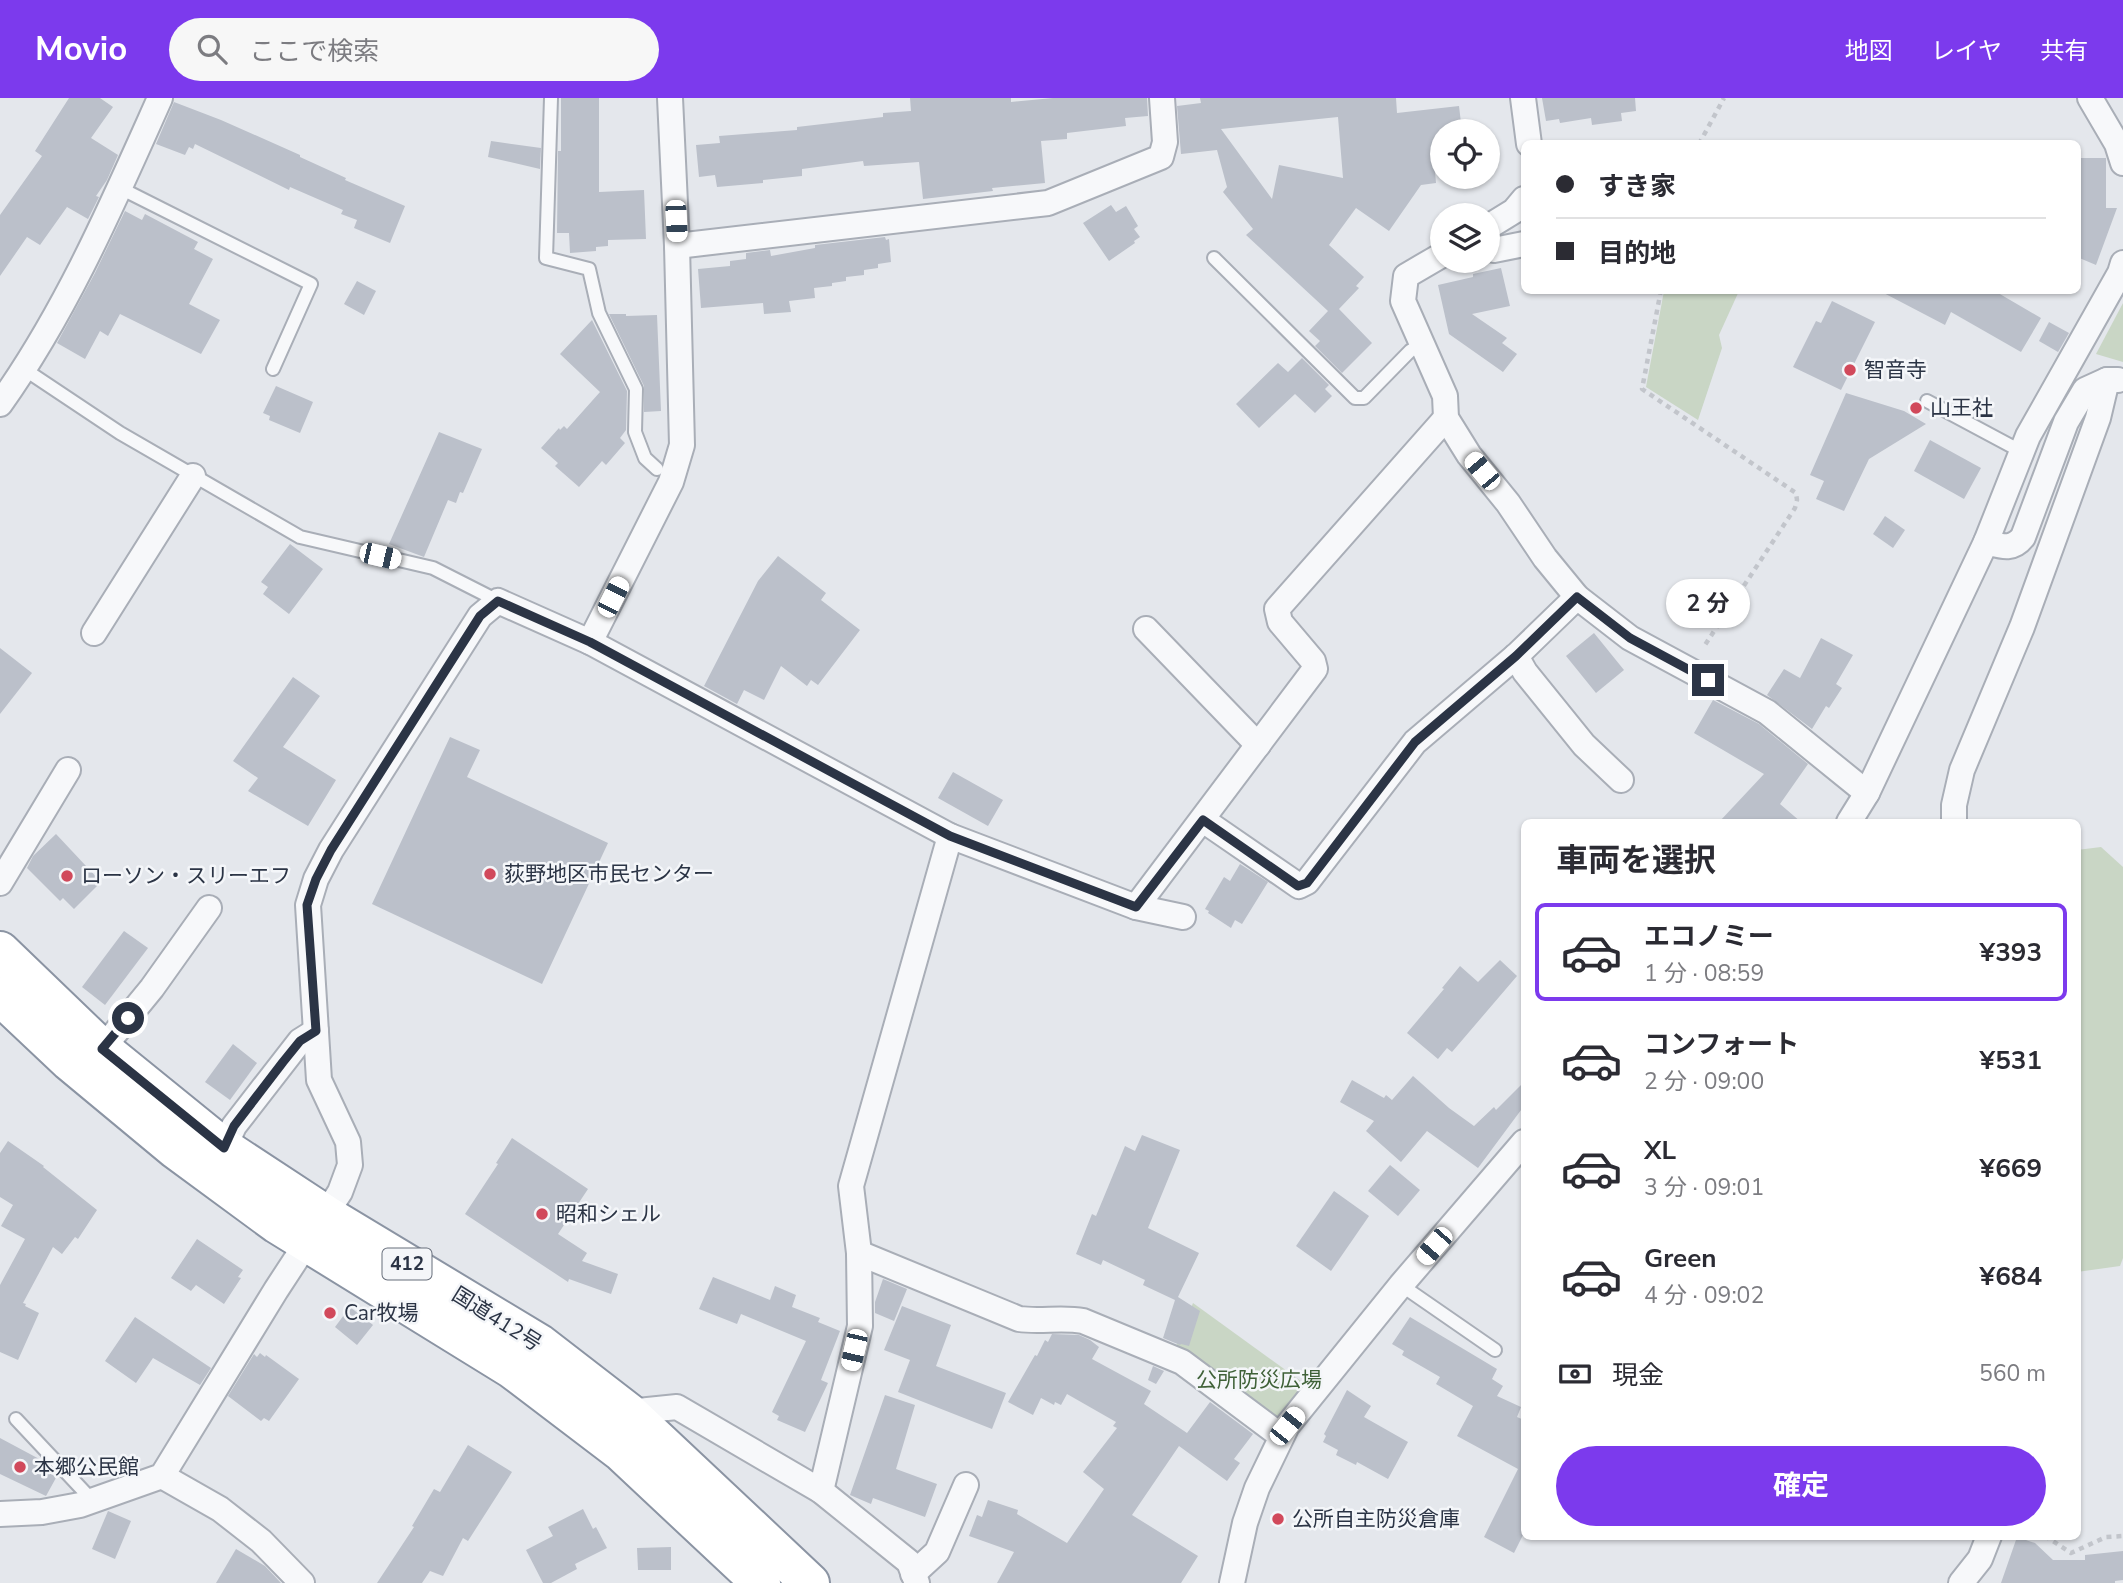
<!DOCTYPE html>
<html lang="ja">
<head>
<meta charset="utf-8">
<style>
  :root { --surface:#fff; --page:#f7f7f7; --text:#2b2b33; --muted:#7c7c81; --line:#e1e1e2; --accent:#7c3aed }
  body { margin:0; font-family:"Nunito Sans","Noto Sans JP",sans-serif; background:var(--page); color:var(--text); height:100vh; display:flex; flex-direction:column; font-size:26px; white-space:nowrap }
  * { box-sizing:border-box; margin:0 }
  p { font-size:23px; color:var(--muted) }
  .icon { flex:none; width:38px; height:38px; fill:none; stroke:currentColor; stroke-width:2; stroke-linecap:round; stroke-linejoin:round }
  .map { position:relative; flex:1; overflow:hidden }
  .sheet { position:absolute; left:1521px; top:721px; width:560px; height:721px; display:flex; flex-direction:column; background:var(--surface); border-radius:10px; box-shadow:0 2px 5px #0004 }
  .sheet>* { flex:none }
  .guide { position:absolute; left:1521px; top:42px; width:560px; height:154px; border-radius:10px; box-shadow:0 2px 5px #0004; display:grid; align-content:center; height:154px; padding:0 35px; background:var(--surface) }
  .fabs { position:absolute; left:1430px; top:21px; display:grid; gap:14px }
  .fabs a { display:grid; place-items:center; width:70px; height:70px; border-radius:50%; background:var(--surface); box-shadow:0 2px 5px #0004; font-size:35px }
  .end { position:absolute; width:32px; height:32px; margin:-16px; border:9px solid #2b3445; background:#fff; box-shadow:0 0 0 4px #fff }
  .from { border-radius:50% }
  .bubble { position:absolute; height:49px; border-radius:24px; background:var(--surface); box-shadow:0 2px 5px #0004; font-size:23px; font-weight:700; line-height:49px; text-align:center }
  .car { position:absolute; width:21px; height:42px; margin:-21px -10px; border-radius:9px; box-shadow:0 0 5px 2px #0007; background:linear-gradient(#fff 24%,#345 0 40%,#fff 0 76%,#345 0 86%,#fff 0) }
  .guide b { display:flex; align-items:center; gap:24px; height:66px; font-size:26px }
  .guide b+b { border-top:2px solid var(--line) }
  .guide i { width:18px; height:18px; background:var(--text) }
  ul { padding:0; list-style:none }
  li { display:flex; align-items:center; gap:21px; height:98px; margin:0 14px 10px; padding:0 21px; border:4px solid transparent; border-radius:10px }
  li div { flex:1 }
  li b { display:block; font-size:26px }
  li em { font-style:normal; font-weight:700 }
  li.on { border-color:var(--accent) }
  li>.icon { width:63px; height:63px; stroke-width:1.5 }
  h2 { padding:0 35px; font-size:32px; line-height:84px }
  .pay { display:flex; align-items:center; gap:18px; height:77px; padding:0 35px; font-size:26px }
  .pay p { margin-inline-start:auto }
  .cta { display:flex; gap:14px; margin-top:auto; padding:14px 35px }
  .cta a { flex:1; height:80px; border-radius:42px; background:var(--accent); color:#fff; font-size:28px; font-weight:700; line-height:80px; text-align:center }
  header { display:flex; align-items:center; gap:42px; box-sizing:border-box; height:98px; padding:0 35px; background:var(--accent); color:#fff }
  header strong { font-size:33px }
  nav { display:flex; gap:38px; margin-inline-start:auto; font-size:24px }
  .search { width:490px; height:63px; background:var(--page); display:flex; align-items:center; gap:18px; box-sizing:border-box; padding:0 24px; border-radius:38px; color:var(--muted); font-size:26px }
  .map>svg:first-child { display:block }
  .green { fill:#c9d6c5 }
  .building { fill:#bbc0ca; fill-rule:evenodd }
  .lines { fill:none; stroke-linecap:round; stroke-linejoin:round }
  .service-casing { stroke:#a9aeb7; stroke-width:16 }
  .minor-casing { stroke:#a9aeb7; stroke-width:28 }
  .trunk-casing { stroke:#8b94a3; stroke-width:42 }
  .path { stroke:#c2c5cb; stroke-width:4.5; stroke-dasharray:5 5; stroke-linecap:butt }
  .service { stroke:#f7f8fa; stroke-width:12 }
  .minor { stroke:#f7f8fa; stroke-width:24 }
  .trunk { stroke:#fff; stroke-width:38 }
  .route { stroke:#2b3445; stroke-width:9 }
  .poi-dot { fill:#d1495b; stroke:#f4f6f9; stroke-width:2.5 }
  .labels { text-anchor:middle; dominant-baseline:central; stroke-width:5; stroke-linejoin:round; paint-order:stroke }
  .shield { fill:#f4f6f9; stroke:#676e7b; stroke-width:2 }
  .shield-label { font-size:19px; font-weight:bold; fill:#2b3445 }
  .poi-label { font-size:21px; fill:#2b3445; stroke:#f4f6f9; text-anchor:start }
  .street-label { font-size:21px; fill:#2b3445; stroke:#f4f6f9 }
  .park-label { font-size:21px; fill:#3f6138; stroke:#f4f6f9 }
</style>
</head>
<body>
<header>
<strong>Movio</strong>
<div class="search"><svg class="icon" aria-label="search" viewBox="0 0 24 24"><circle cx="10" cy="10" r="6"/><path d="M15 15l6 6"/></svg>ここで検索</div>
<nav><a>地図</a><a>レイヤ</a><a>共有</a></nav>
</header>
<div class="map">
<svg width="2123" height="1485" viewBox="0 0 2123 1485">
  <rect width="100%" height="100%" fill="#e4e7ec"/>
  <g class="green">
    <polygon points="1664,193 1739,193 1719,237 1722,250 1698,322 1646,289"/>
    <polygon points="2123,205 2123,264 2096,256"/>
    <polygon points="2101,749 2123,769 2123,1160 2120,1168 2077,1174 2077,752"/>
    <polygon points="1193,1205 1305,1286 1281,1320 1274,1320 1175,1251"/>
  </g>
  <g class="building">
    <polygon points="69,0 100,0 113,9 91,40 118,57 107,82 96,98 99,99 88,121 67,109 40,147 27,139 0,178 0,117 42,58 35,53"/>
    <polygon points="561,0 599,0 599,94 644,92 646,141 608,142 608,148 596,149 596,153 570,155 569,135 557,135 558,53 561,53"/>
    <polygon points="910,0 1011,0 1011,4 1053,0 1147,0 1148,18 1125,20 1126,28 1067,35 1067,41 1041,43 1045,85 992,90 993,93 923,101 919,64 864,68 863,63 802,71 802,78 763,82 763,85 717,89 715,77 699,79 696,47 720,45 719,38 797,32 797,29 883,19 883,15 911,13"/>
    <path d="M1200,0H1396L1397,15L1459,8L1462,33H1442V51L1433,52L1436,85L1421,87L1389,133L1356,110L1329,147L1364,179L1356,188L1359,190L1339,211L1372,245L1342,275L1315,248L1320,243L1309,233L1328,213L1246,137L1253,131L1223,94L1227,89L1217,52L1181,56L1177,8L1201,5ZM1338,19L1343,80L1279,67L1272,101L1221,31Z"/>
    <polygon points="1542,0 1635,0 1636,13 1621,15 1622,23 1592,27 1591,20 1560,25 1559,21 1546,23"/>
    <polygon points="174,4 221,22 300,57 300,59 346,80 345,82 405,108 390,145 354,130 357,122 341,116 343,112 290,89 289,92 195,46 193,51 189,49 185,57 156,46"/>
    <polygon points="491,43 541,50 540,71 488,59"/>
    <polygon points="2077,60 2106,60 2106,110 2117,110 2096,167 2077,159"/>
    <polygon points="1111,107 1116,114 1126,108 1138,128 1134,131 1140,139 1134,143 1135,145 1109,163 1083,125"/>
    <polygon points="125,113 142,122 145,116 198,144 194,151 213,161 189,206 220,222 201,256 120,216 108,238 100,233 85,261 57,245 95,175"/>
    <polygon points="885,139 886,142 889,141 891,164 878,166 878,170 864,172 864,177 846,179 846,183 832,185 832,188 814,190 815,200 789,203 791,214 764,216 763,205 701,210 698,171 730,168 730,163 746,161 746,155 770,152 771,158 815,150 815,147"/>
    <polygon points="1501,170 1510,208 1472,216 1507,240 1502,245 1517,256 1503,274 1449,236 1438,187 1473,179 1473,176"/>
    <polygon points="357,183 376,193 364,217 344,206"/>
    <polygon points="1878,192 1993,192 2041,220 2021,254 1951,214 1945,227"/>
    <polygon points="1832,203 1875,224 1841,292 1793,269 1816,223 1821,225"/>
    <polygon points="609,216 626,216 626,218 657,217 661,313 644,314 644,288"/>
    <polygon points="592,222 627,293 626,332 620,340 625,345 606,367 602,363 579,389 555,368 558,365 541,350 559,330 560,332 564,328 567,331 600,294 560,256"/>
    <polygon points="2049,224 2069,235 2058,254 2039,243"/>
    <polygon points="1302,260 1329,287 1325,291 1332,298 1315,315 1295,296 1259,330 1236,306 1278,265 1288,274"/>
    <polygon points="276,288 313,304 300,335 269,322 270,318 263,315"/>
    <polygon points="1846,295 1904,313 1926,326 1869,361 1844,413 1816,401 1824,383 1810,377"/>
    <polygon points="439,334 482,351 463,395 460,394 456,405 448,402 424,459 389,446"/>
    <polygon points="1930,342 1981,370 1964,401 1914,373"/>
    <polygon points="1885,418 1905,432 1893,450 1873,436"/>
    <polygon points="290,446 323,471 289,516 263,496 268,489 261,484"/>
    <polygon points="778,458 826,495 821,502 860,532 818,587 811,582 807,588 781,568 764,602 744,592 737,606 704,588 758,483"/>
    <polygon points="1594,535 1624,572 1596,595 1566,558"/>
    <polygon points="1821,540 1853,557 1836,586 1842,590 1829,610 1826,608 1812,631 1767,597 1784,571 1800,580"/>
    <polygon points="0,550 32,575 0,616"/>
    <polygon points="293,579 320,598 283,649 336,682 308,728 248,693 258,680 233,663"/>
    <polygon points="1713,602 1759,626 1808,666 1780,706 1801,724 1719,724 1764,676 1694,635"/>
    <polygon points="450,639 480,652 467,679 608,745 542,886 372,806"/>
    <polygon points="953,674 1003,702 988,728 938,700"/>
    <polygon points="56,736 101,784 74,811 63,800 60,803 27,770 33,758"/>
    <polygon points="1240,766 1268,784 1242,826 1235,822 1231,830 1208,815 1209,813 1205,811 1224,779 1230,783"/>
    <polygon points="124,833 148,850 105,907 82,889"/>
    <polygon points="1500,862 1517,878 1452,954 1447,950 1438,961 1407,935 1444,891 1442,890 1460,868 1478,884"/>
    <polygon points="233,946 257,965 230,1002 205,984"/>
    <polygon points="1413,978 1449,1010 1474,1028 1494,1009 1496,1012 1524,984 1524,1008 1478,1070 1427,1033 1401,1064 1366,1033 1374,1023 1340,1004 1352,982 1384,1000 1386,997 1392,1002"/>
    <polygon points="1142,1037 1180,1052 1148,1130 1199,1155 1178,1199 1200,1213 1189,1248 1181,1246 1180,1247 1163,1240 1175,1202 1143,1187 1145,1182 1103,1162 1101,1167 1076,1156 1092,1116 1096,1118 1125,1048 1135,1053"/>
    <polygon points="512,1040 588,1091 558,1136 587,1155 582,1163 618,1176 611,1196 569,1181 568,1184 465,1116 498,1066 496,1065"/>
    <polygon points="8,1043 44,1068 43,1069 97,1112 78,1141 75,1139 62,1156 53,1149 23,1205 26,1206 25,1208 39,1215 18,1262 0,1254 0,1187 25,1141 1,1128 13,1107 0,1099 0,1055"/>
    <polygon points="1390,1067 1420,1092 1398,1118 1368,1093"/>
    <polygon points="1334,1093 1369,1118 1331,1173 1296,1148"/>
    <polygon points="197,1141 243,1172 238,1179 241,1180 224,1206 196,1187 191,1193 171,1180"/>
    <polygon points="713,1179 770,1202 775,1188 796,1197 792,1209 820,1220 818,1224 840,1233 821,1282 828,1285 805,1334 777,1322 779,1318 772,1314 806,1243 741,1216 737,1226 699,1211"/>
    <polygon points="883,1181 907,1191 894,1223 875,1215 875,1204"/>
    <polygon points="902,1208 951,1227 936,1268 1006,1295 992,1331 898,1294 910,1262 884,1252"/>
    <polygon points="350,1209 373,1227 357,1247 335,1229"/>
    <polygon points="135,1219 211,1270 200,1287 153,1260 136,1285 105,1263"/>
    <polygon points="1410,1219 1497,1271 1492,1281 1503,1288 1497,1298 1521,1309 1517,1319 1524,1322 1524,1435 1514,1455 1484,1439 1518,1371 1457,1338 1473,1308 1436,1286 1440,1279 1402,1257 1404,1253 1392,1246"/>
    <polygon points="1052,1236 1079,1237 1090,1242 1099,1249 1092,1261 1151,1293 1144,1306 1187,1335 1210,1304 1253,1336 1234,1361 1240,1365 1227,1383 1179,1348 1132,1417 1198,1458 1181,1485 997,1485 1014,1454 969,1438 977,1417 982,1419 988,1402 1018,1412 1017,1416 1067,1445 1104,1391 1083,1374 1117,1330 1113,1328 1116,1324 1067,1296 1061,1307 1055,1304 1054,1307 1041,1300 1033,1317 1008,1304 1035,1257 1037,1258 1045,1242 1048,1244"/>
    <polygon points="260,1255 265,1259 266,1257 299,1281 269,1323 264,1320 261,1323 228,1298 254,1256 257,1259"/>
    <polygon points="1153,1268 1164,1273 1156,1286 1148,1282"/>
    <polygon points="1347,1292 1371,1308 1364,1319 1408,1344 1388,1381 1357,1364 1356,1367 1336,1357 1338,1352 1323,1344 1326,1338 1324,1336"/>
    <polygon points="885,1297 915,1307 896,1371 937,1386 925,1419 873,1400 871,1406 850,1397"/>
    <polygon points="0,1340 43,1363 40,1368 57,1378 46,1398 0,1376"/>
    <polygon points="468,1347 512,1374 468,1443 463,1440 443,1478 430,1473 422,1485 377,1485 414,1429 412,1428 434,1391 440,1394"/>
    <polygon points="583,1411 593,1431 596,1429 607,1450 575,1466 577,1471 551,1485 543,1485 526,1452 553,1438 548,1429"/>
    <polygon points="108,1413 131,1423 115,1461 92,1451"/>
    <polygon points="2017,1439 2035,1445 2053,1462 2085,1462 2085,1457 2123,1453 2123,1482 2115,1483 2115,1485 2001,1485"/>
    <polygon points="671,1449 671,1472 638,1472 637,1450"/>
    <polygon points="236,1451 265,1468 281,1485 216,1485"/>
  </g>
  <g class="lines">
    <g class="service-casing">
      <g id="service">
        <polyline points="551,0 546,160 589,171 599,215 636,291 635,334 645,360 657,371"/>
        <polyline points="120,90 311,186 273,271"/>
        <polyline points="1214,160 1355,300 1364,300 1410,253 1422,246"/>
        <polyline points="24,271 120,335 300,439 433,470 498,503"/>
        <polyline points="1927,303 2013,349 2022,352"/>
        <polyline points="1401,1187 1495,1252"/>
        <polyline points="16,1321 92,1402"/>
      </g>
    </g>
    <g class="minor-casing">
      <g id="minor">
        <polyline points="1523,0 1529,46"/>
        <polyline points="2090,0 2117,46 2123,65"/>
        <polyline points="1488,129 1514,113 1524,101"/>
        <polyline points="677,148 1048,105 1161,59 1165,44 1162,0"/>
        <polyline points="1488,151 1494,152 1524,146"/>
        <polyline points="1442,157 1406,178 1403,203 1445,298 1446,320 1469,357 1508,405 1545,460 1577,499 1630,540 1767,614 1867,695"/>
        <path d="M0,306C67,212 113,105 160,0"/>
        <path d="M1986,444C2001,448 2012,453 2023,439L2066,324L2085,292L2107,282H2118"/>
        <polyline points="1146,531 1258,647"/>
        <polyline points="94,535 193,378"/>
        <polyline points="590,544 671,384 682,347 677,148 670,0"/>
        <polyline points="1516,558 1525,574 1584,647 1621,682"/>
        <polyline points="1203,722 1299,788 1307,784 1415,644 1516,558 1577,499"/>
        <polyline points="1849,724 1867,695 1986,444 2028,338 2120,175 2123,165"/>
        <polyline points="1954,724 1954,707 1962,672 2022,529 2098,320 2107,282"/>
        <polyline points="0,785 68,672"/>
        <polyline points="1136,809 1183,819"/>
        <polyline points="102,951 152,890 209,810"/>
        <polyline points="224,1050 234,1028 300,943 316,933"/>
        <path d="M859,1155L1019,1221C1041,1224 1062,1219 1083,1223L1182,1264L1281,1338"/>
        <polyline points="628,1314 677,1309 821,1393 909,1464 917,1485"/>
        <polyline points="162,1378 220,1411 261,1443 302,1485"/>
        <polyline points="821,1393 860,1228 859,1155 851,1088 950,738"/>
        <polyline points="0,1416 42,1414 80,1407 162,1378 276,1192 340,1094 350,1067 348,1044 319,982 308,807 316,781 331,752 480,518 498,503 590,544 950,738 1136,809 1315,571 1313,563 1280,524 1277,511 1446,320"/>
        <polyline points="913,1476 937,1454 966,1387"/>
        <polyline points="1232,1485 1245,1425 1257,1390 1287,1328 1401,1187 1524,1044"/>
        <polyline points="1961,1485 1980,1461 1989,1438"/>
      </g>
    </g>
    <g class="trunk-casing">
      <g id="trunk">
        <polyline points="0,853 102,951 224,1050 326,1117 540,1246 628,1314 810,1485"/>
        <polyline points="0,898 69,963 175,1051 277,1126 512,1271 620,1353 761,1485"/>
      </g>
    </g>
    <g class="path">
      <polyline points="1699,46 1724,0"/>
      <polyline points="1661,192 1642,291 1796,395 1797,402 1795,410 1703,550"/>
      <polyline points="2045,1438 2071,1455 2106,1439 2123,1438"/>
    </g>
    <use href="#service" class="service"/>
    <use href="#minor" class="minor"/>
    <use href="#trunk" class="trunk"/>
  </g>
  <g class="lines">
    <polyline class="route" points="128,920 102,951 224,1050 234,1028 283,964 300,943 316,933 307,807 316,781 331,752 480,518 498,503 590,544 950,738 1136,809 1203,722 1298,788 1307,785 1415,644 1516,558 1577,499 1630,540 1708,582"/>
  </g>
  <g class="poi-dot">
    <circle cx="1850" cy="272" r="7"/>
    <circle cx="1916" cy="310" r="7"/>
    <circle cx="490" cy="776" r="7"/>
    <circle cx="67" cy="778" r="7"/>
    <circle cx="542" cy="1116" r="7"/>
    <circle cx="330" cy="1215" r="7"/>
    <circle cx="20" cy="1369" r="7"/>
    <circle cx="1278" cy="1421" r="7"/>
  </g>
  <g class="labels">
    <rect class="shield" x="382.5" y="1150.5" width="49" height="31" rx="5"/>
    <g class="shield-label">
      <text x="407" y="1166">412</text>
    </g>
    <g class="poi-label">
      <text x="1864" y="272">智音寺</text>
      <text x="1930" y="310">山王社</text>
      <text x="504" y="776">荻野地区市民センター</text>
      <text x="81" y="778">ローソン・スリーエフ</text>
      <text x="556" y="1116">昭和シェル</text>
      <text x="344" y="1215">Car牧場</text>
      <text x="34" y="1369">本郷公民館</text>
      <text x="1292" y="1421">公所自主防災倉庫</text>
    </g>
    <g class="street-label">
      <text transform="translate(497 1221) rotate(32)">国道412号</text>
    </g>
    <g class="park-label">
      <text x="1259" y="1282">公所防災広場</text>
    </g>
  </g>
</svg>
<div class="fabs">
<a><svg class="icon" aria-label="locate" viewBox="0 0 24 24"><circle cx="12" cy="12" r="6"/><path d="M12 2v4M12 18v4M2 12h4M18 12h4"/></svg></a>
<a><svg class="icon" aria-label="layers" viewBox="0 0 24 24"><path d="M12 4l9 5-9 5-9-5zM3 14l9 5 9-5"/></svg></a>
</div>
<i class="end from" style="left:128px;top:920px"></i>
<i class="end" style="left:1708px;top:582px"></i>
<div class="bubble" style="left:1666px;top:481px;width:84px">2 分</div>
<i class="car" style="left:676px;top:123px;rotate:177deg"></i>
<i class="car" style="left:1482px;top:373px;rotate:320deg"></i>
<i class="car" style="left:380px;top:458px;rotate:103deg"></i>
<i class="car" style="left:613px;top:499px;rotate:27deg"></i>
<i class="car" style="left:1434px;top:1148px;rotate:221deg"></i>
<i class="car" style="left:854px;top:1252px;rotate:193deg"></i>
<i class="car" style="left:1287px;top:1328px;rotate:39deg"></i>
<div class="guide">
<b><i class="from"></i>すき家</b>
<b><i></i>目的地</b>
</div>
<section class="sheet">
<h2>車両を選択</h2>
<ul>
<li class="on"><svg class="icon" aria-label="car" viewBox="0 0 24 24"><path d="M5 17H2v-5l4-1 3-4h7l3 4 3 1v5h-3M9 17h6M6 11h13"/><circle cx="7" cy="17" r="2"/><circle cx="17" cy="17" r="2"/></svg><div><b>エコノミー</b><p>1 分 · 08:59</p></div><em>¥393</em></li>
<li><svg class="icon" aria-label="car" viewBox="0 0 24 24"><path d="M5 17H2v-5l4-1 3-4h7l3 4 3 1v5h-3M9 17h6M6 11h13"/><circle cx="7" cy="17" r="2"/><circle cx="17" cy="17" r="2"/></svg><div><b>コンフォート</b><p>2 分 · 09:00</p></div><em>¥531</em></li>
<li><svg class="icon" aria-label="car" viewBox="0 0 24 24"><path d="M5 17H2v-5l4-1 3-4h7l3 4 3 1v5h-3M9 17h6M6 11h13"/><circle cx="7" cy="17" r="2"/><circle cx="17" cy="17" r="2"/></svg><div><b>XL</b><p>3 分 · 09:01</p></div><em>¥669</em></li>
<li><svg class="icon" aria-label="car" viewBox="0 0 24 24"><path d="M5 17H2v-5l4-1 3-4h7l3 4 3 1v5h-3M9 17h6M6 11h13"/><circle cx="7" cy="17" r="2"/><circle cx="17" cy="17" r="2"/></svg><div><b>Green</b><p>4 分 · 09:02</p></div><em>¥684</em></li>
</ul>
<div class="pay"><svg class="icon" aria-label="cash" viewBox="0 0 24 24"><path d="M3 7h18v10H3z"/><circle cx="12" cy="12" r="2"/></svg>現金<p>560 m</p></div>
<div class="cta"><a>確定</a></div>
</section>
</div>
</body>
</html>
